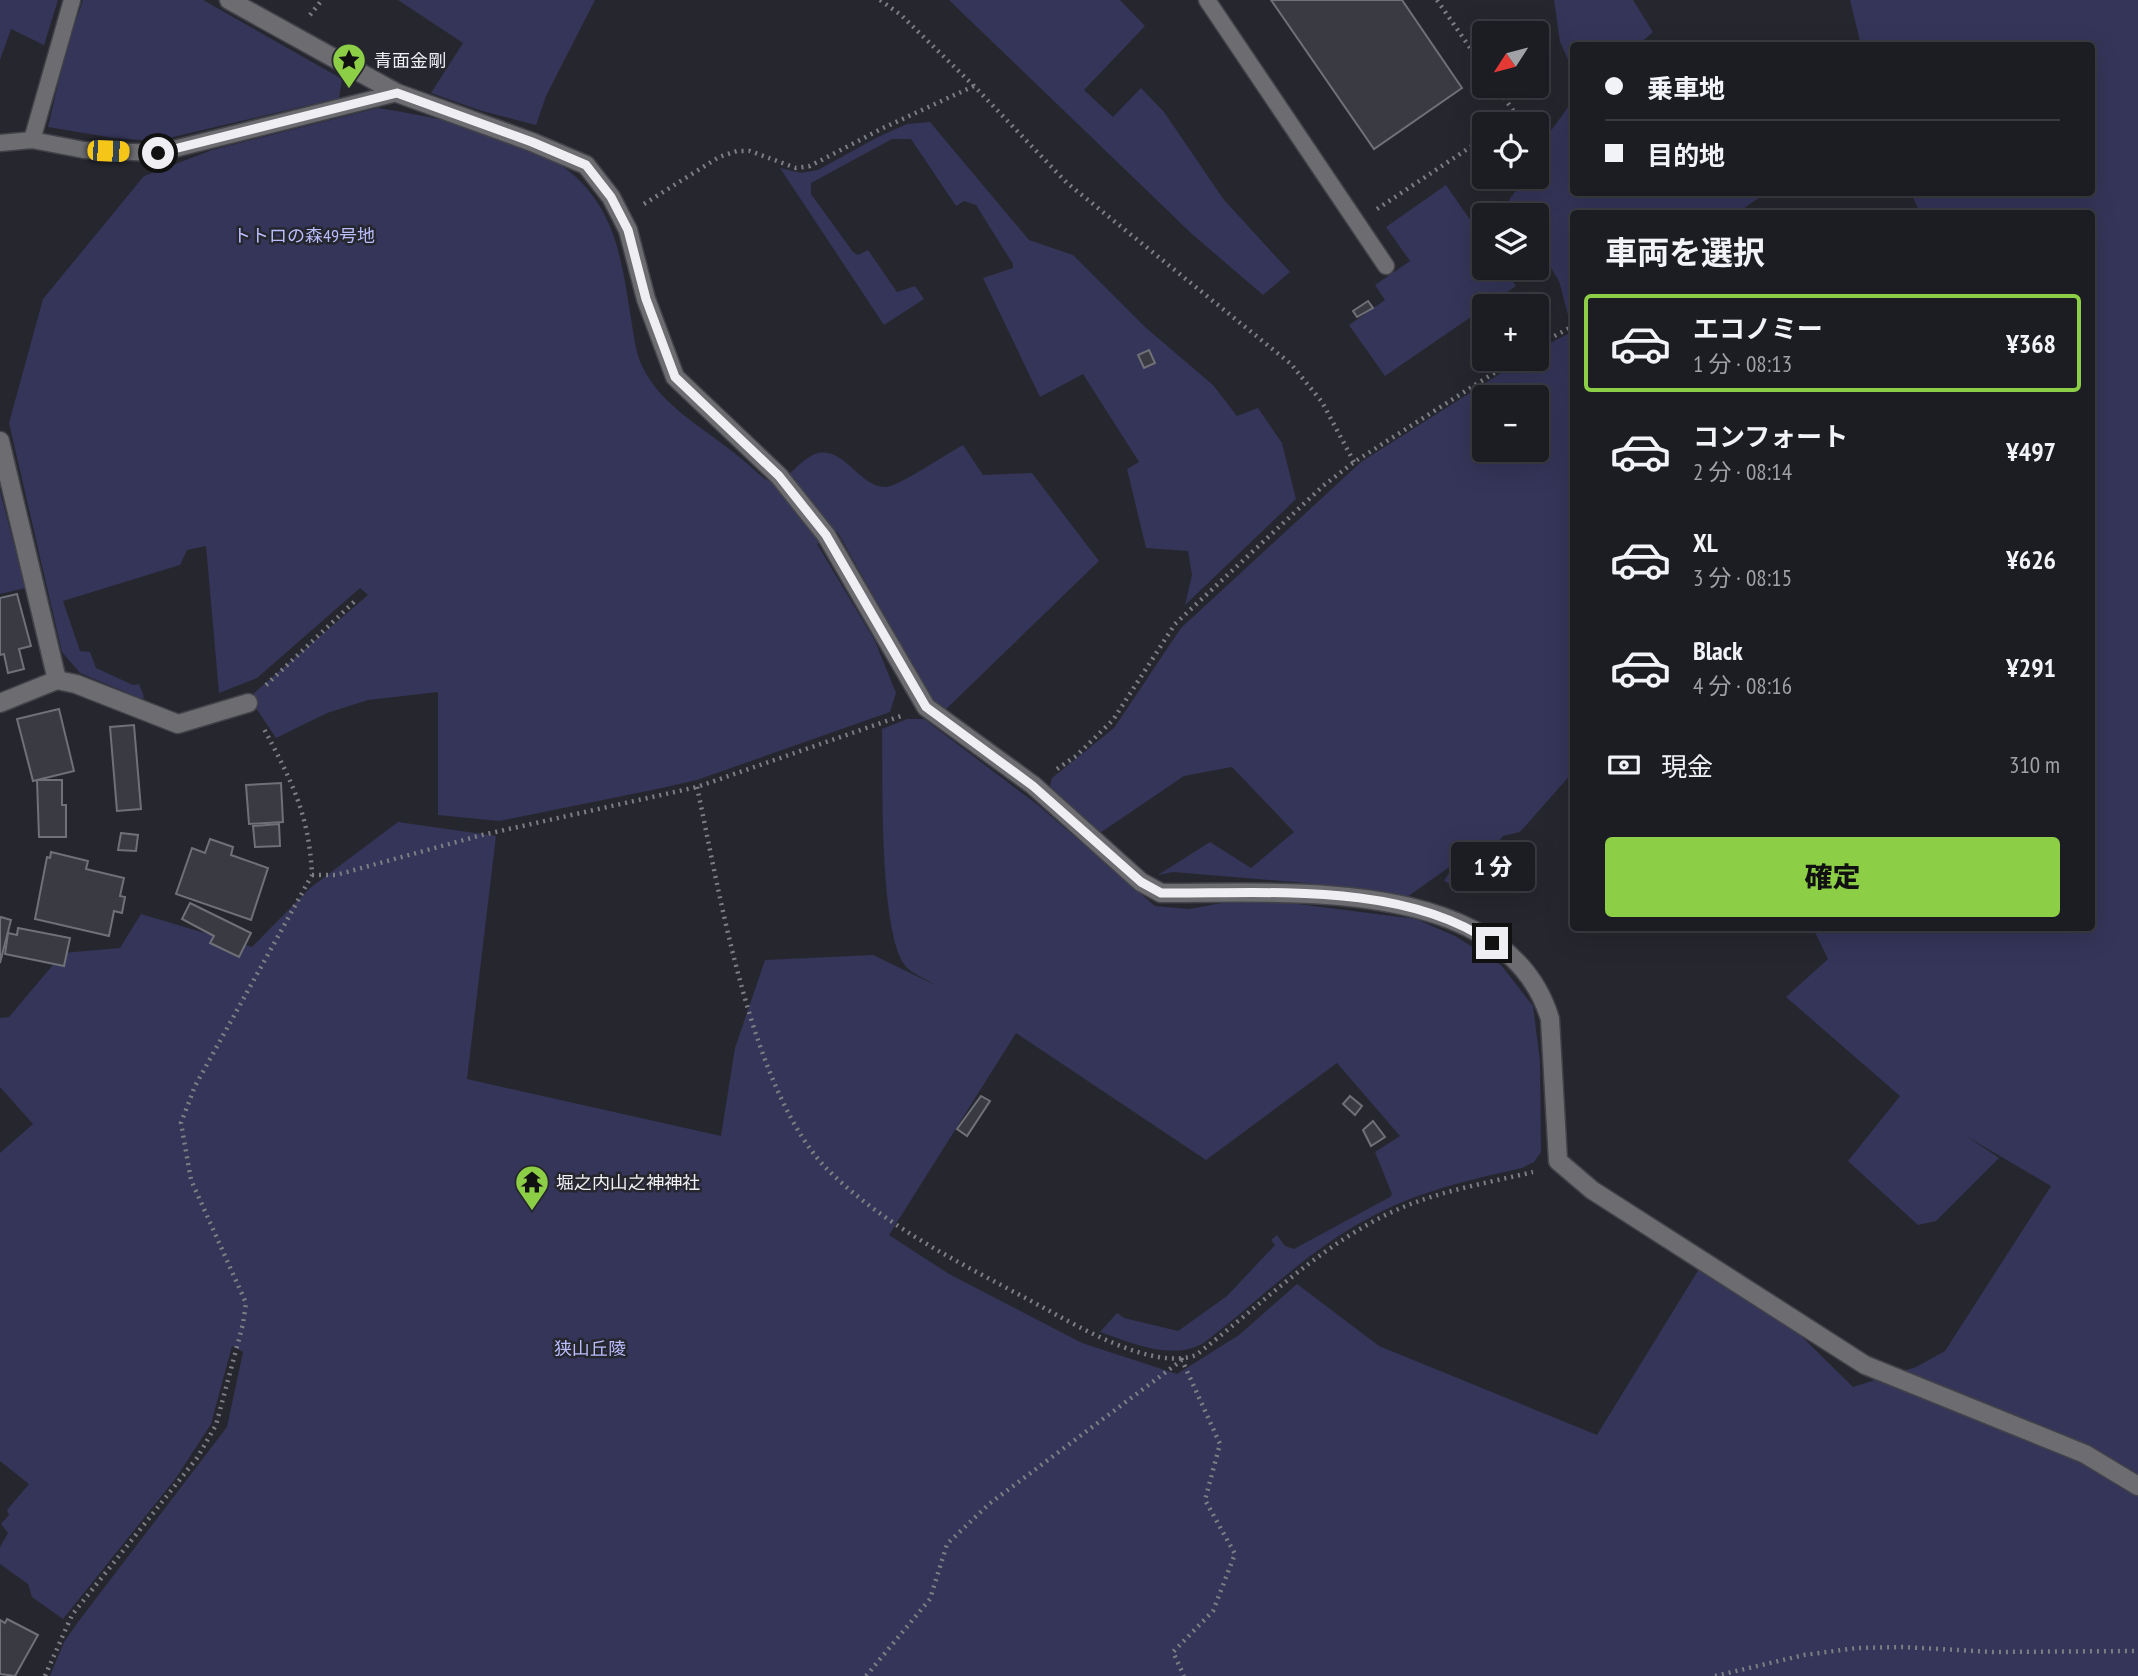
<!DOCTYPE html>
<html lang="ja">
<head>
<meta charset="utf-8">
<style>
  :root { --surface:#1c1d22; --page:#292a2f; --text:#f1f3f6; --muted:#a0a2a5; --line:#3a3b40; --accent:#8cce45 }
  body { margin:0; font-family:"PT Sans Narrow","Noto Sans JP",sans-serif; background:var(--page); color:var(--text); height:100vh; display:flex; flex-direction:column; font-size:26px; white-space:nowrap }
  * { box-sizing:border-box; margin:0 }
  p { font-size:23px; color:var(--muted) }
  .icon { flex:none; width:38px; height:38px; fill:none; stroke:currentColor; stroke-width:2; stroke-linecap:round; stroke-linejoin:round }
  .map { position:relative; flex:1; overflow:hidden }
  .sheet { position:absolute; left:1570px; top:210px; width:525px; height:721px; display:flex; flex-direction:column; background:var(--surface); border-radius:7px; box-shadow:0 7px 28px #0002,0 0 0 2px var(--line) }
  .sheet>* { flex:none }
  .banner { position:absolute; left:1570px; top:42px; width:525px; height:154px; border-radius:7px; box-shadow:0 7px 28px #0002,0 0 0 2px var(--line); display:grid; align-content:center; height:154px; padding:0 35px; background:var(--surface) }
  .needle { width:46px; rotate:234deg }
  .controls { position:absolute; left:1472px; top:21px; display:grid; gap:14px }
  .controls a { display:grid; place-items:center; width:77px; height:77px; border-radius:7px; background:var(--surface); box-shadow:0 7px 28px #0002,0 0 0 2px var(--line); font-size:35px }
  .end { position:absolute; width:32px; height:32px; margin:-16px; border:9px solid #eeeef3; background:#111; box-shadow:0 0 0 4px #111 }
  .from { border-radius:50% }
  .bubble { position:absolute; height:49px; border-radius:7px; background:var(--surface); box-shadow:0 7px 28px #0002,0 0 0 2px var(--line); font-size:23px; font-weight:800; line-height:49px; text-align:center }
  .car { position:absolute; width:21px; height:42px; margin:-21px -10px; border-radius:9px; box-shadow:0 0 5px 2px #0007; background:linear-gradient(#f5c518 24%,#345 0 40%,#f5c518 0 76%,#345 0 86%,#f5c518 0) }
  .banner b { display:flex; align-items:center; gap:24px; height:66px; font-size:26px }
  .banner b+b { border-top:2px solid var(--line) }
  .banner i { width:18px; height:18px; background:var(--text) }
  ul { padding:0; list-style:none }
  li { display:flex; align-items:center; gap:21px; height:98px; margin:0 14px 10px; padding:0 21px; border:4px solid transparent; border-radius:7px }
  li div { flex:1 }
  li b { display:block; font-size:26px }
  li em { font-style:normal; font-weight:800 }
  li.on { border-color:var(--accent) }
  li>.icon { width:63px; height:63px; stroke-width:1.5 }
  h2 { padding:0 35px; font-size:32px; line-height:84px }
  .pay { display:flex; align-items:center; gap:18px; height:77px; padding:0 35px; font-size:26px }
  .pay p { margin-inline-start:auto }
  .button { display:flex; gap:14px; margin-top:auto; padding:14px 35px }
  .button a { flex:1; height:80px; border-radius:7px; background:var(--accent); color:#111; font-size:28px; font-weight:800; line-height:80px; text-align:center }
  .map>svg:first-child { display:block }
  .green { fill:#343558; fill-rule:evenodd }
  .building { fill:#3a3b42; stroke:#6f7078; stroke-width:2 }
  .lines { fill:none; stroke-linecap:round; stroke-linejoin:round }
  .service-casing { stroke:#42434a; stroke-width:19 }
  .minor-casing { stroke:#42434a; stroke-width:21 }
  .path { stroke:#7d7e84; stroke-width:4.5; stroke-dasharray:2 5; stroke-linecap:butt }
  .service { stroke:#6d6d71; stroke-width:16 }
  .minor { stroke:#6d6d71; stroke-width:18 }
  .route { stroke:#eeeef3; stroke-width:9 }
  .labels { text-anchor:middle; dominant-baseline:central; stroke-width:5; stroke-linejoin:round; paint-order:stroke }
  .poi-label { font-size:18px; fill:#eeeef3; stroke:#26272e; text-anchor:start }
  .park-label { font-size:18px; fill:#b9bdfe; stroke:#26272e }
</style>
</head>
<body>
<div class="map">
<svg width="2138" height="1676" viewBox="0 0 2138 1676">
  <rect width="100%" height="100%" fill="#26272e"/>
  <g class="green">
    <polygon points="0,0 58,0 44,45 11,29 0,60"/>
    <polygon points="83,0 203,0 342,79 339,98 156,141 114,138 48,127 66,50"/>
    <polygon points="398,0 595,0 546,96 536,125 482,111 431,93 463,43"/>
    <polygon points="949,0 1120,0 1145,26 1084,90 1113,117 1141,88 1164,112 1224,200 1290,272 1263,295 1192,234"/>
    <polygon points="1554,0 1633,0 1653,32 1638,45 1573,46 1573,70 1560,42"/>
    <path d="M1850,0H2138V1676H50L64,1642L78,1622L227,1427L243,1352L232,1346L211,1424L176,1478L63,1619L32,1597L28,1584L0,1564V1547L8,1533L1,1524L9,1515L7,1510L29,1484L0,1461V1153L33,1124L0,1087V1018L9,1017L63,953L120,948L141,914L252,947L310,888L398,822L496,836L467,1079L721,1136L735,1048L765,960L873,955L935,985C927,979 909,973 904,964C879,926 883,779 882,729L907,719H924L1038,805L1155,906L1189,909L1222,903H1290L1416,919L1455,936L1501,965L1533,1006L1540,1061L1541,1152L1534,1162L1522,1168C1469,1180 1419,1191 1371,1217C1309,1249 1260,1300 1205,1342C1174,1362 1132,1343 1100,1332L1117,1313L1124,1318L1178,1331L1227,1296L1275,1245L1271,1240L1277,1235L1285,1246L1294,1249L1390,1197L1392,1194L1375,1152L1400,1136L1337,1063L1206,1160L1016,1033L889,1235L949,1274L1082,1343L1177,1374L1239,1335L1297,1284L1379,1346L1597,1435L1699,1269L1789,1324L1853,1387L1916,1367L1945,1351L2051,1186L1966,1136L1999,1158L1936,1221L1918,1225L1848,1161L1900,1096L1786,997L1828,959L1813,928H2091V214L1920,213L1911,193L2091,192V46L1861,45Z"/>
    <polygon points="1573,100 1573,192 1766,193 1737,213 1573,214 1573,314 1568,315 1559,281 1537,245 1536,215 1518,215 1509,200 1526,177 1536,177 1537,144 1553,128"/>
    <path d="M378,108C441,118 535,135 581,182C618,220 623,269 631,319C634,335 635,351 642,366C661,407 709,431 743,460C758,472 775,495 796,480L789,474C796,468 805,458 815,454C844,444 859,488 886,487C899,486 948,453 963,445L983,475L1032,473L1099,561L943,712L933,702L837,531L817,544L875,641L896,693L890,712L697,780L657,789L499,821L438,815V692L368,700L327,713L276,738L252,702L254,693L368,595L360,588L257,678L219,693L206,546L187,550L180,565L63,601L80,651L90,652L96,668L133,685L139,684L144,697L142,699L80,673L62,652L9,423L43,299L144,176L212,150Z"/>
    <polygon points="930,122 1029,240 1073,255 1145,327 1213,385 1237,416 1258,408 1282,443 1296,499 1185,605 1192,575 1188,551 1146,548 1127,469 1139,462 1083,374 1040,397 983,278 1013,268 1013,264 976,205 964,201 956,206 911,139 892,139 811,183 811,194 853,252 858,255 868,250 897,292 915,286 924,299 884,325 780,168 801,173 818,170 878,137 907,124"/>
    <polygon points="1446,185 1484,240 1484,268 1503,268 1516,286 1385,376 1349,325 1385,300 1375,285 1410,261 1386,227"/>
    <path d="M1573,331V772L1520,832L1503,836L1460,888L1444,881L1455,863L1407,897L1306,883L1173,872L1158,875L1210,842L1251,868L1294,832L1232,767L1184,776L1097,835L1050,786L1052,778L1114,728L1181,628L1361,462L1523,359H1536L1537,350ZM1484,397H1536V450H1484Z"/>
    <polygon points="0,491 25,588 0,594"/>
  </g>
  <g class="building">
    <polygon points="1271,0 1402,0 1462,88 1374,149"/>
    <polygon points="1368,301 1373,308 1357,317 1353,311"/>
    <polygon points="1149,350 1155,363 1144,368 1138,355"/>
    <polygon points="17,594 31,646 19,649 24,669 8,673 4,654 0,655 0,598"/>
    <polygon points="59,709 74,771 33,781 17,719"/>
    <polygon points="134,725 141,809 117,811 110,727"/>
    <polygon points="37,780 62,780 62,805 66,805 66,837 39,837"/>
    <polygon points="281,783 283,822 249,824 246,785"/>
    <polygon points="279,824 280,846 255,847 253,826"/>
    <polygon points="121,833 138,835 136,851 118,850"/>
    <polygon points="210,839 233,847 231,855 268,868 251,920 176,894 192,848 205,853"/>
    <polygon points="51,852 88,861 86,869 124,878 120,896 125,897 122,913 114,911 109,936 35,919 47,857 50,858"/>
    <polygon points="190,903 251,933 239,957 210,943 214,936 182,919"/>
    <polygon points="1,917 11,920 0,963 0,920"/>
    <polygon points="18,928 70,938 64,966 5,954 8,933 17,935"/>
    <polygon points="981,1096 990,1101 967,1136 957,1129"/>
    <polygon points="1350,1096 1362,1106 1355,1115 1343,1104"/>
    <polygon points="1373,1121 1385,1137 1371,1146 1363,1130"/>
    <polygon points="7,1619 38,1635 15,1676 0,1674 0,1620 5,1623"/>
  </g>
  <g class="lines">
    <g class="service-casing">
      <g id="service">
        <polyline points="1207,0 1386,266"/>
        <polyline points="32,140 72,0"/>
        <polyline points="0,143 32,140 84,150 158,153 397,93"/>
      </g>
    </g>
    <g class="minor-casing">
      <g id="minor">
        <path d="M229,0L397,93L532,142L586,165L611,197L628,230L646,299L675,377L779,476L826,535L926,707L1033,785L1141,882L1161,893C1279,894 1506,873 1550,1019L1558,1161L1592,1190L1865,1365L2085,1454L2138,1486"/>
        <polyline points="0,441 57,680"/>
        <polyline points="0,703 57,680 76,684 178,724 248,703"/>
      </g>
    </g>
    <g class="path">
      <polyline points="880,0 901,15 974,86 1067,183 1291,364 1322,402 1354,462"/>
      <polyline points="1437,0 1484,68"/>
      <polyline points="310,15 322,0"/>
      <polyline points="1496,86 1517,116 1504,124"/>
      <polyline points="644,204 719,157 737,151 750,151 796,168 810,166 883,128 974,86"/>
      <polyline points="1377,209 1484,138"/>
      <polyline points="1536,346 1573,326"/>
      <polyline points="266,685 355,601"/>
      <polyline points="1057,769 1076,756 1113,720 1175,624 1323,486 1354,462 1516,359"/>
      <path d="M697,787C720,894 752,1096 830,1172C892,1232 969,1267 1044,1308C1081,1328 1154,1371 1196,1355C1260,1306 1320,1245 1394,1211C1438,1191 1487,1183 1533,1172"/>
      <polyline points="312,875 336,875 482,835 697,787 901,716"/>
      <path d="M45,1676L72,1615L197,1458L216,1425L243,1324L246,1303L191,1180L181,1123L195,1086L312,875C309,813 291,780 263,727"/>
      <polyline points="866,1676 930,1599 947,1544 989,1504 1182,1360 1220,1444 1205,1500 1235,1554 1213,1611 1173,1652 1184,1676"/>
      <polyline points="1715,1676 1804,1655 1857,1648 1903,1647 1993,1652 2138,1651"/>
    </g>
    <use href="#service" class="service"/>
    <use href="#minor" class="minor"/>
  </g>
  <g class="lines">
    <path class="route" d="M158,153L397,93L532,142L586,165L611,197L628,230L646,299L675,377L779,476L826,535L926,707L1033,786L1141,882L1161,893C1265,894 1403,881 1492,943"/>
  </g>
  <defs>
    <g id="sight-pin" transform="scale(1.75)"><path d="M0 17L-7.5 6A9.5 9.5 0 1 1 7.5 6Z" fill="#8cce45" stroke="#26272e"/><path d="M0-6L1.8-2.2L6-1.7L2.9 1.2L3.7 5.4L0 3.3L-3.7 5.4L-2.9 1.2L-6-1.7L-1.8-2.2Z" fill="#111"/></g>
    <g id="temple-pin" transform="scale(1.75)"><path d="M0 17L-7.5 6A9.5 9.5 0 1 1 7.5 6Z" fill="#8cce45" stroke="#26272e"/><path d="M0-6L5-2H3V0L6.5 2.5H4V6H1.5V3h-3V6H-4V2.5H-6.5L-3 0V-2H-5Z" fill="#111"/></g>
  </defs>
  <g fill-rule="evenodd">
    <use href="#sight-pin" x="349" y="60"/>
    <use href="#temple-pin" x="532" y="1182"/>
  </g>
  <g class="labels">
    <g class="poi-label">
      <text x="374" y="60">青面金剛</text>
      <text x="556" y="1182">堀之内山之神神社</text>
    </g>
    <g class="park-label">
      <text x="304" y="235">トトロの森49号地</text>
      <text x="590" y="1348">狭山丘陵</text>
    </g>
  </g>
</svg>
<div class="controls">
<a><svg class="needle" viewBox="-14 -14 28 28"><path d="M0-13l5 13h-10z" fill="#e53935"/><path d="M0 13l5-13h-10z" fill="#a0a2a5"/></svg></a>
<a><svg class="icon" aria-label="locate" viewBox="0 0 24 24"><circle cx="12" cy="12" r="6"/><path d="M12 2v4M12 18v4M2 12h4M18 12h4"/></svg></a>
<a><svg class="icon" aria-label="layers" viewBox="0 0 24 24"><path d="M12 4l9 5-9 5-9-5zM3 14l9 5 9-5"/></svg></a>
<a>+</a>
<a>−</a>
</div>
<i class="end from" style="left:158px;top:153px"></i>
<i class="end" style="left:1492px;top:943px"></i>
<div class="bubble" style="left:1451px;top:842px;width:84px">1 分</div>
<i class="car" style="left:108px;top:151px;rotate:92deg"></i>
<div class="banner">
<b><i class="from"></i>乗車地</b>
<b><i></i>目的地</b>
</div>
<section class="sheet">
<h2>車両を選択</h2>
<ul>
<li class="on"><svg class="icon" aria-label="car" viewBox="0 0 24 24"><path d="M5 17H2v-5l4-1 3-4h7l3 4 3 1v5h-3M9 17h6M6 11h13"/><circle cx="7" cy="17" r="2"/><circle cx="17" cy="17" r="2"/></svg><div><b>エコノミー</b><p>1 分 · 08:13</p></div><em>¥368</em></li>
<li><svg class="icon" aria-label="car" viewBox="0 0 24 24"><path d="M5 17H2v-5l4-1 3-4h7l3 4 3 1v5h-3M9 17h6M6 11h13"/><circle cx="7" cy="17" r="2"/><circle cx="17" cy="17" r="2"/></svg><div><b>コンフォート</b><p>2 分 · 08:14</p></div><em>¥497</em></li>
<li><svg class="icon" aria-label="car" viewBox="0 0 24 24"><path d="M5 17H2v-5l4-1 3-4h7l3 4 3 1v5h-3M9 17h6M6 11h13"/><circle cx="7" cy="17" r="2"/><circle cx="17" cy="17" r="2"/></svg><div><b>XL</b><p>3 分 · 08:15</p></div><em>¥626</em></li>
<li><svg class="icon" aria-label="car" viewBox="0 0 24 24"><path d="M5 17H2v-5l4-1 3-4h7l3 4 3 1v5h-3M9 17h6M6 11h13"/><circle cx="7" cy="17" r="2"/><circle cx="17" cy="17" r="2"/></svg><div><b>Black</b><p>4 分 · 08:16</p></div><em>¥291</em></li>
</ul>
<div class="pay"><svg class="icon" aria-label="cash" viewBox="0 0 24 24"><path d="M3 7h18v10H3z"/><circle cx="12" cy="12" r="2"/></svg>現金<p>310 m</p></div>
<div class="button"><a>確定</a></div>
</section>
</div>
</body>
</html>
